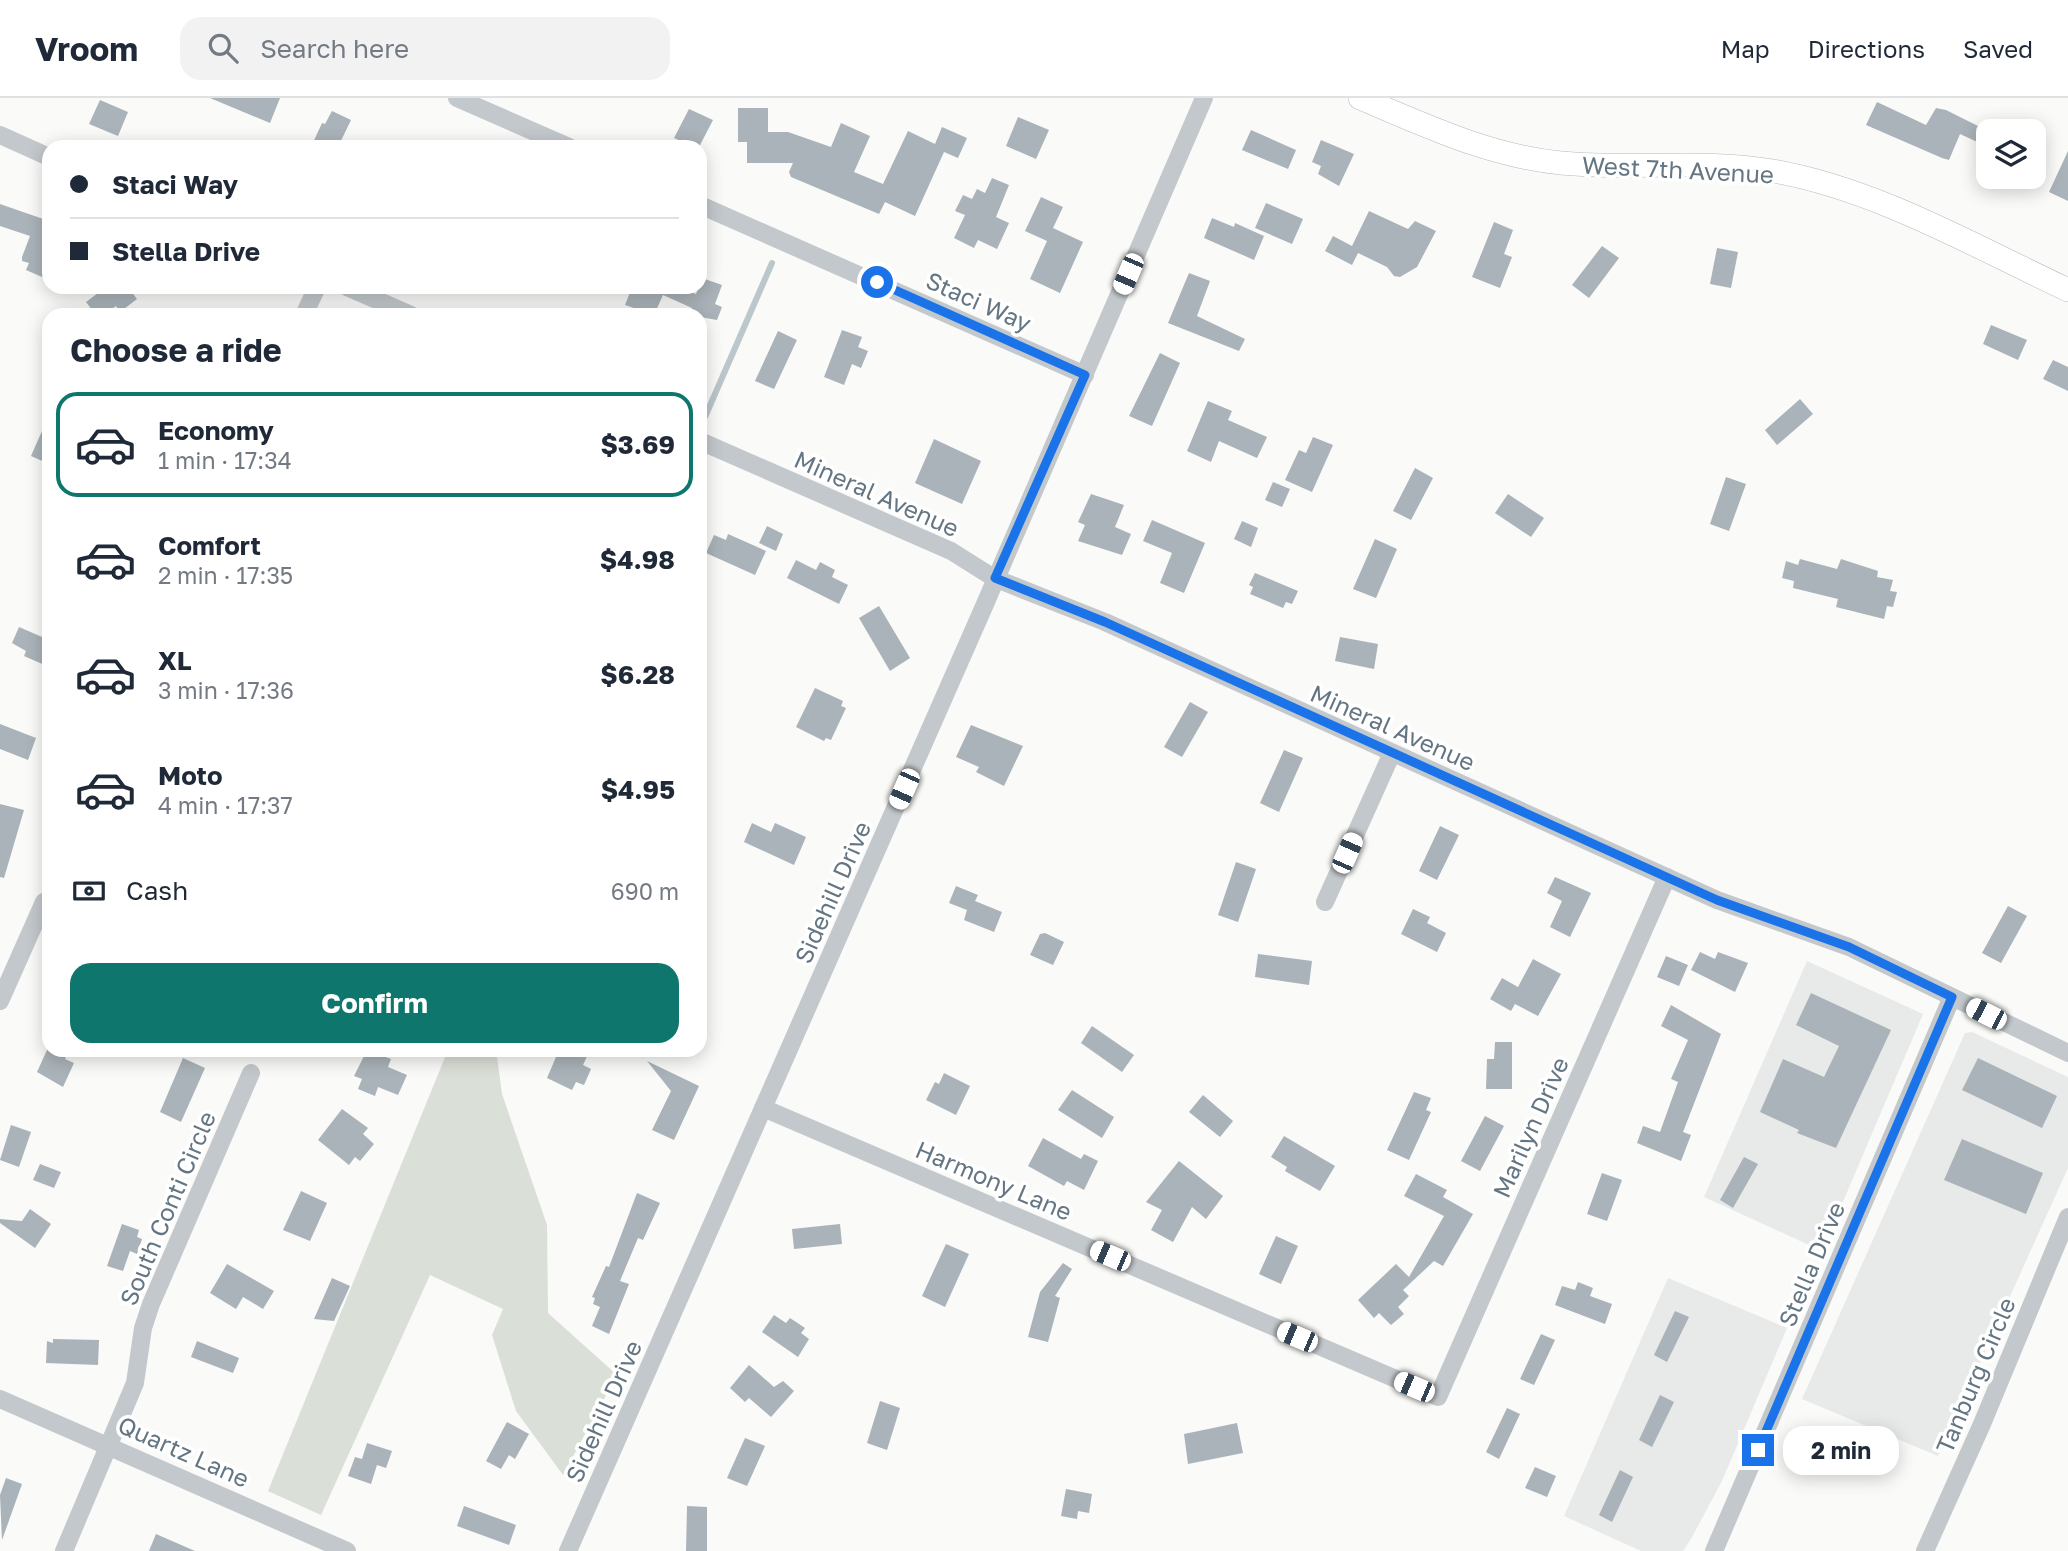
<!DOCTYPE html>
<html lang="en">
<head>
<meta charset="utf-8">
<style>
  :root { --surface:#fff; --page:#f2f2f3; --text:#1f2937; --muted:#747a83; --line:#e0e1e3; --accent:#0f766e }
  body { margin:0; font-family:"Golos Text",sans-serif; background:var(--page); color:var(--text); height:100vh; display:flex; flex-direction:column; font-size:26px; white-space:nowrap }
  * { box-sizing:border-box; margin:0 }
  p { font-size:23px; color:var(--muted) }
  .icon { flex:none; width:38px; height:38px; fill:none; stroke:currentColor; stroke-width:2; stroke-linecap:round; stroke-linejoin:round }
  .map { position:relative; flex:1; overflow:hidden }
  .sheet { position:absolute; left:42px; top:210px; width:665px; height:749px; display:flex; flex-direction:column; background:var(--surface); border-radius:21px; box-shadow:0 4px 18px #0003 }
  .sheet>* { flex:none }
  .guide { position:absolute; left:42px; top:42px; width:665px; height:154px; border-radius:21px; box-shadow:0 4px 18px #0003; display:grid; align-content:center; height:154px; padding:0 28px; background:var(--surface) }
  .buttons { position:absolute; left:1976px; top:21px; display:grid; gap:14px }
  .buttons a { display:grid; place-items:center; width:70px; height:70px; border-radius:14px; background:var(--surface); box-shadow:0 4px 18px #0003; font-size:35px }
  .end { position:absolute; width:32px; height:32px; margin:-16px; border:9px solid #1a73e8; background:#fff; box-shadow:0 0 0 4px #fff }
  .from { border-radius:50% }
  .bubble { position:absolute; height:49px; border-radius:21px; background:var(--surface); box-shadow:0 4px 18px #0003; font-size:23px; font-weight:700; line-height:49px; text-align:center }
  .car { position:absolute; width:21px; height:42px; margin:-21px -10px; border-radius:9px; box-shadow:0 0 5px 2px #0007; background:linear-gradient(#fff 24%,#345 0 40%,#fff 0 76%,#345 0 86%,#fff 0) }
  .guide b { display:flex; align-items:center; gap:24px; height:66px; font-size:26px }
  .guide b+b { border-top:2px solid var(--line) }
  .guide i { width:18px; height:18px; background:var(--text) }
  ul { padding:0; list-style:none }
  li { display:flex; align-items:center; gap:21px; height:105px; margin:0 14px 10px; padding:0 14px; border:4px solid transparent; border-radius:21px }
  li div { flex:1 }
  li b { display:block; font-size:26px }
  li em { font-style:normal; font-weight:700 }
  li.on { border-color:var(--accent) }
  li>.icon { width:63px; height:63px; stroke-width:1.5 }
  h2 { padding:0 28px; font-size:32px; line-height:84px }
  .pay { display:flex; align-items:center; gap:18px; height:77px; padding:0 28px; font-size:26px }
  .pay p { margin-inline-start:auto }
  .primary-button { display:flex; gap:14px; margin-top:auto; padding:14px 28px }
  .primary-button a { flex:1; height:80px; border-radius:21px; background:var(--accent); color:#fff; font-size:28px; font-weight:700; line-height:80px; text-align:center }
  header { display:flex; align-items:center; gap:42px; box-sizing:border-box; height:98px; padding:0 35px; background:var(--surface); border-bottom:2px solid var(--line) }
  header strong { font-size:33px }
  nav { display:flex; gap:38px; margin-inline-start:auto; font-size:24px }
  .search { width:490px; height:63px; background:var(--page); display:flex; align-items:center; gap:18px; box-sizing:border-box; padding:0 24px; border-radius:21px; color:var(--muted); font-size:26px }
  .map>svg:first-child { display:block }
  .built { fill:#e8e9e9 }
  .green { fill:#dadfd7 }
  .lines { fill:none; stroke-linecap:round; stroke-linejoin:round }
  .stream { stroke:#bbc7cb; stroke-width:6 }
  .building { fill:#aab3b9 }
  .secondary-casing { stroke:#b3babf; stroke-width:24 }
  .minor { stroke:#c3c8cc; stroke-width:18 }
  .secondary { stroke:#fff; stroke-width:23 }
  .route { stroke:#1a73e8; stroke-width:9 }
  .labels { text-anchor:middle; dominant-baseline:central; stroke-width:7; stroke-linejoin:round; paint-order:stroke }
  .street-label { font-size:24px; fill:#657683; stroke:#fff }
</style>
</head>
<body>
<header>
<strong>Vroom</strong>
<div class="search"><svg class="icon" aria-label="search" viewBox="0 0 24 24"><circle cx="10" cy="10" r="6"/><path d="M15 15l6 6"/></svg>Search here</div>
<nav><a>Map</a><a>Directions</a><a>Saved</a></nav>
</header>
<div class="map">
<svg width="2068" height="1453" viewBox="0 0 2068 1453">
  <rect width="100%" height="100%" fill="#fafaf8"/>
  <g class="built">
    <polygon points="1807,863 1923,916 1822,1153 1704,1099"/>
    <polygon points="1972,934 2068,979 2068,1070 1938,1358 1802,1301 1965,935"/>
    <polygon points="1668,1180 1787,1230 1722,1383 1691,1441 1683,1453 1641,1453 1564,1418"/>
  </g>
  <polygon class="green" points="448,952 496,952 502,996 547,1127 548,1215 617,1277 563,1377 516,1313 492,1237 503,1211 430,1177 321,1417 268,1393"/>
  <g class="lines">
    <polyline class="stream" points="705,319 772,165"/>
  </g>
  <g class="building">
    <polygon points="210,0 280,0 270,25"/>
    <polygon points="100,2 128,14 118,38 89,26"/>
    <polygon points="1877,4 1926,27 1936,10 1946,12 1988,33 1988,49 1960,36 1949,62 1942,60 1866,27"/>
    <polygon points="738,10 768,10 768,34 788,34 831,49 841,25 870,38 854,74 883,86 908,33 935,46 942,29 967,40 958,60 944,54 915,118 885,104 879,116 791,79 789,74 793,65 747,65 747,44 738,44"/>
    <polygon points="689,11 713,22 699,49 681,49 683,44 674,40"/>
    <polygon points="332,13 351,22 338,49 311,49 322,25 325,26"/>
    <polygon points="1018,19 1049,32 1036,61 1006,48"/>
    <polygon points="1251,32 1296,52 1288,71 1242,52"/>
    <polygon points="1321,42 1354,56 1339,88 1318,76 1321,68 1312,64"/>
    <polygon points="2068,53 2068,103 2049,94"/>
    <polygon points="992,80 1009,87 996,119 1009,125 997,151 978,142 974,150 954,140 965,117 955,113 963,97 972,101 977,91 985,95"/>
    <polygon points="1041,99 1063,109 1053,130 1083,144 1060,195 1030,181 1047,143 1025,133"/>
    <polygon points="1266,105 1303,121 1292,146 1255,130"/>
    <polygon points="0,106 49,123 49,182 26,172 29,165 22,163 22,159 30,138 0,128"/>
    <polygon points="1369,113 1408,131 1415,123 1436,133 1417,169 1400,179 1394,178 1387,169 1358,155 1352,167 1325,153 1333,138 1352,148"/>
    <polygon points="1212,120 1234,129 1235,125 1264,138 1254,162 1204,140"/>
    <polygon points="1494,124 1513,132 1504,156 1512,159 1500,190 1472,179"/>
    <polygon points="1602,148 1619,160 1589,200 1572,187"/>
    <polygon points="1717,150 1738,154 1731,190 1710,186"/>
    <polygon points="1189,175 1210,183 1197,218 1245,241 1239,253 1168,225"/>
    <polygon points="702,180 722,187 715,206 722,209 717,222 689,217 692,210 663,197 654,217 625,207 632,189 676,189 696,196"/>
    <polygon points="106,189 128,189 137,201 120,214 116,208 104,217 96,217 86,204"/>
    <polygon points="1991,227 2027,242 2018,262 1983,246"/>
    <polygon points="842,232 862,239 858,249 868,253 861,270 852,266 844,287 824,279"/>
    <polygon points="778,233 797,242 774,291 755,283"/>
    <polygon points="1160,255 1180,265 1152,328 1129,318"/>
    <polygon points="2053,262 2068,269 2068,293 2043,281"/>
    <polygon points="1800,301 1813,316 1777,347 1765,332"/>
    <polygon points="1208,303 1232,313 1228,322 1267,339 1257,360 1219,343 1211,364 1187,353"/>
    <polygon points="49,317 49,366 31,358"/>
    <polygon points="1313,339 1333,347 1312,394 1285,382 1299,352 1306,355"/>
    <polygon points="934,341 981,363 962,406 915,385"/>
    <polygon points="1415,370 1433,380 1411,422 1393,413"/>
    <polygon points="1726,379 1746,386 1729,433 1710,426"/>
    <polygon points="1273,384 1290,391 1282,409 1265,402"/>
    <polygon points="1091,396 1124,407 1115,429 1131,436 1122,457 1078,443 1085,427 1078,424"/>
    <polygon points="1508,396 1544,420 1531,439 1495,415"/>
    <polygon points="1152,422 1205,445 1184,495 1160,485 1172,455 1143,443"/>
    <polygon points="1242,423 1258,430 1251,449 1234,441"/>
    <polygon points="767,428 783,436 776,453 759,445"/>
    <polygon points="728,436 766,453 755,477 706,455 714,437 726,442"/>
    <polygon points="1375,441 1397,451 1376,500 1353,491"/>
    <polygon points="1800,461 1837,471 1841,461 1878,473 1877,479 1893,482 1890,493 1897,494 1893,509 1887,508 1884,521 1836,509 1838,501 1793,490 1794,483 1782,480 1786,463 1798,467"/>
    <polygon points="796,462 816,472 820,464 835,472 832,479 848,487 839,506 787,480"/>
    <polygon points="1255,475 1298,493 1292,506 1286,504 1283,510 1250,496 1253,489 1249,487"/>
    <polygon points="879,508 910,560 890,573 859,520"/>
    <polygon points="19,529 49,542 49,569 24,558 26,553 12,545"/>
    <polygon points="1340,539 1378,546 1374,571 1335,563"/>
    <polygon points="815,590 843,603 841,608 846,610 831,642 826,640 824,643 796,629"/>
    <polygon points="1190,604 1208,614 1182,659 1164,649"/>
    <polygon points="0,626 36,640 28,662 0,651"/>
    <polygon points="971,627 1023,648 1004,688 976,674 979,669 956,659"/>
    <polygon points="1284,652 1303,660 1279,714 1260,705"/>
    <polygon points="0,706 24,712 4,780 0,779"/>
    <polygon points="752,725 771,734 775,725 806,739 794,767 744,744"/>
    <polygon points="1440,728 1459,737 1437,782 1419,773"/>
    <polygon points="1236,764 1256,771 1238,824 1218,817"/>
    <polygon points="1555,779 1591,795 1570,839 1550,829 1562,803 1547,795"/>
    <polygon points="956,788 978,797 975,803 1002,814 994,834 964,822 967,812 949,805"/>
    <polygon points="2008,808 2027,818 2001,865 1982,855"/>
    <polygon points="1413,811 1430,819 1427,825 1446,835 1437,854 1401,836"/>
    <polygon points="1045,835 1064,844 1053,867 1030,857 1040,836"/>
    <polygon points="1700,854 1715,861 1718,854 1748,865 1735,894 1691,872"/>
    <polygon points="1258,856 1312,863 1309,887 1255,879"/>
    <polygon points="1666,858 1688,867 1679,888 1657,879"/>
    <polygon points="1533,861 1561,876 1538,918 1515,906 1511,913 1490,901 1502,880 1518,889"/>
    <polygon points="1811,895 1891,932 1836,1050 1797,1035 1799,1032 1760,1014 1783,961 1824,979 1839,948 1796,927"/>
    <polygon points="1671,907 1721,936 1683,1034 1691,1037 1681,1063 1637,1045 1643,1028 1660,1034 1678,984 1671,981 1688,942 1661,928"/>
    <polygon points="1092,928 1134,957 1122,974 1081,945"/>
    <polygon points="1495,944 1512,944 1512,991 1486,991 1487,961 1494,961"/>
    <polygon points="47,952 69,952 65,961 74,965 63,989 37,974"/>
    <polygon points="367,952 391,961 388,969 407,977 398,997 378,989 375,998 358,991 362,981 354,978"/>
    <polygon points="559,952 590,952 583,967 591,971 584,987 576,984 572,992 547,980"/>
    <polygon points="183,960 205,970 181,1024 160,1014"/>
    <polygon points="1978,960 2057,998 2042,1030 1962,992"/>
    <polygon points="647,963 699,988 674,1042 652,1032 671,993"/>
    <polygon points="944,975 970,988 956,1017 926,1002 935,984 939,986"/>
    <polygon points="1072,992 1114,1019 1102,1040 1058,1012"/>
    <polygon points="1414,994 1431,1000 1426,1012 1431,1014 1409,1062 1387,1052"/>
    <polygon points="1203,997 1233,1023 1220,1039 1189,1014"/>
    <polygon points="342,1011 368,1030 363,1036 374,1046 360,1063 355,1059 349,1067 318,1042"/>
    <polygon points="1485,1018 1504,1028 1480,1073 1461,1063"/>
    <polygon points="11,1027 31,1034 19,1069 0,1062"/>
    <polygon points="1284,1038 1335,1068 1320,1093 1285,1073 1287,1069 1271,1059"/>
    <polygon points="1043,1040 1081,1061 1084,1056 1098,1063 1084,1092 1067,1083 1064,1088 1028,1068"/>
    <polygon points="1962,1041 2043,1075 2026,1116 1944,1082"/>
    <polygon points="1744,1059 1758,1066 1733,1110 1720,1102"/>
    <polygon points="1179,1063 1223,1098 1206,1121 1192,1109 1173,1144 1151,1132 1162,1112 1146,1104"/>
    <polygon points="40,1066 61,1074 54,1090 33,1082"/>
    <polygon points="1602,1075 1622,1082 1607,1123 1587,1116"/>
    <polygon points="1416,1076 1447,1092 1443,1099 1473,1116 1443,1168 1434,1163 1403,1192 1409,1198 1398,1209 1404,1216 1391,1227 1379,1215 1374,1220 1358,1202 1396,1166 1409,1179 1444,1118 1404,1098"/>
    <polygon points="301,1093 327,1105 310,1143 283,1132"/>
    <polygon points="637,1095 660,1105 643,1142 638,1140 620,1183 629,1186 609,1236 592,1228 600,1209 593,1206 595,1200 592,1199 606,1168 609,1169"/>
    <polygon points="30,1111 51,1126 35,1150 0,1125 0,1121 22,1123"/>
    <polygon points="122,1126 139,1132 137,1139 142,1141 137,1156 130,1153 123,1173 107,1168"/>
    <polygon points="840,1126 842,1146 794,1151 792,1131"/>
    <polygon points="1276,1138 1298,1148 1281,1186 1259,1176"/>
    <polygon points="946,1146 969,1156 945,1209 922,1198"/>
    <polygon points="1063,1165 1072,1171 1055,1198 1060,1200 1048,1244 1028,1239 1040,1194"/>
    <polygon points="227,1166 274,1193 263,1211 243,1199 236,1211 210,1195"/>
    <polygon points="332,1180 350,1188 334,1223 314,1221"/>
    <polygon points="1578,1184 1593,1190 1590,1198 1612,1206 1605,1226 1555,1207 1562,1188 1575,1192"/>
    <polygon points="1675,1213 1689,1219 1667,1264 1654,1257"/>
    <polygon points="774,1217 786,1225 790,1220 805,1230 801,1235 809,1241 798,1259 762,1234"/>
    <polygon points="1541,1236 1555,1242 1534,1287 1520,1281"/>
    <polygon points="53,1241 99,1242 98,1267 46,1265 47,1243 53,1245"/>
    <polygon points="197,1243 239,1260 233,1275 191,1259"/>
    <polygon points="749,1267 774,1289 783,1283 794,1293 771,1319 749,1300 745,1304 730,1290"/>
    <polygon points="1660,1297 1674,1304 1652,1349 1639,1342"/>
    <polygon points="880,1303 900,1310 887,1352 867,1345"/>
    <polygon points="1507,1310 1520,1316 1499,1361 1486,1354"/>
    <polygon points="507,1324 529,1336 515,1361 509,1357 501,1371 486,1363"/>
    <polygon points="1237,1325 1243,1355 1188,1366 1184,1336"/>
    <polygon points="745,1340 765,1348 747,1388 727,1380"/>
    <polygon points="367,1345 392,1353 386,1370 377,1367 371,1386 348,1378 355,1359 362,1361"/>
    <polygon points="1535,1369 1556,1378 1547,1399 1525,1390"/>
    <polygon points="1620,1372 1633,1379 1612,1424 1599,1417"/>
    <polygon points="6,1380 22,1386 2,1442 0,1397"/>
    <polygon points="1066,1391 1092,1396 1089,1415 1078,1413 1077,1421 1061,1418"/>
    <polygon points="464,1408 516,1427 509,1447 457,1428"/>
    <polygon points="687,1408 707,1409 707,1453 686,1453"/>
    <polygon points="156,1436 195,1453 149,1453"/>
  </g>
  <g class="lines">
    <g class="secondary-casing">
      <path id="secondary" d="M1360,0C1427,28 1489,58 1561,65C1632,72 1703,61 1773,73C1876,91 1974,148 2068,192"/>
    </g>
    <g class="minor">
      <polyline points="457,0 569,49"/>
      <polyline points="0,37 49,59"/>
      <polyline points="700,107 1085,277"/>
      <polyline points="347,189 411,217"/>
      <polyline points="304,217 317,189"/>
      <polyline points="700,343 951,453 994,480 1105,524 1717,802 1849,849 2068,955"/>
      <polyline points="1325,804 1392,655"/>
      <polyline points="0,903 44,804"/>
      <polyline points="763,1010 1438,1299 1667,779"/>
      <polyline points="0,1301 347,1453"/>
      <polyline points="64,1453 135,1285 143,1230 151,1206 251,975"/>
      <polyline points="568,1453 982,513 1204,0"/>
      <polyline points="1714,1453 1952,899"/>
      <polyline points="1925,1453 1982,1326 2068,1119"/>
    </g>
    <use href="#secondary" class="secondary"/>
  </g>
  <g class="lines">
    <polyline class="route" points="877,184 1085,277 995,480 1105,524 1717,802 1849,849 1952,899 1758,1352"/>
  </g>
  <g class="labels">
    <g class="street-label">
      <text transform="translate(1678 71) rotate(3)">West 7th Avenue</text>
      <text transform="translate(979 203) rotate(24)">Staci Way</text>
      <text transform="translate(877 395) rotate(24)">Mineral Avenue</text>
      <text transform="translate(1393 629) rotate(24)">Mineral Avenue</text>
      <text transform="translate(832 794) rotate(-66)">Sidehill Drive</text>
      <text transform="translate(1530 1029) rotate(-66)">Marilyn Drive</text>
      <text transform="translate(994 1082) rotate(23)">Harmony Lane</text>
      <text transform="translate(167 1110) rotate(-67)">South Conti Circle</text>
      <text transform="translate(1811 1166) rotate(-67)">Stella Drive</text>
      <text transform="translate(1975 1277) rotate(-67)">Tanburg Circle</text>
      <text transform="translate(603 1313) rotate(-66)">Sidehill Drive</text>
      <text transform="translate(184 1353) rotate(24)">Quartz Lane</text>
    </g>
  </g>
</svg>
<div class="buttons">
<a><svg class="icon" aria-label="layers" viewBox="0 0 24 24"><path d="M12 4l9 5-9 5-9-5zM3 14l9 5 9-5"/></svg></a>
</div>
<i class="end from" style="left:877px;top:184px"></i>
<i class="end" style="left:1758px;top:1352px"></i>
<div class="bubble" style="left:1783px;top:1328px;width:116px">2 min</div>
<i class="car" style="left:1128px;top:176px;rotate:203deg"></i>
<i class="car" style="left:904px;top:691px;rotate:204deg"></i>
<i class="car" style="left:1347px;top:755px;rotate:24deg"></i>
<i class="car" style="left:1986px;top:916px;rotate:297deg"></i>
<i class="car" style="left:1110px;top:1158px;rotate:293deg"></i>
<i class="car" style="left:1297px;top:1239px;rotate:293deg"></i>
<i class="car" style="left:1414px;top:1289px;rotate:293deg"></i>
<div class="guide">
<b><i class="from"></i>Staci Way</b>
<b><i></i>Stella Drive</b>
</div>
<section class="sheet">
<h2>Choose a ride</h2>
<ul>
<li class="on"><svg class="icon" aria-label="car" viewBox="0 0 24 24"><path d="M5 17H2v-5l4-1 3-4h7l3 4 3 1v5h-3M9 17h6M6 11h13"/><circle cx="7" cy="17" r="2"/><circle cx="17" cy="17" r="2"/></svg><div><b>Economy</b><p>1 min · 17:34</p></div><em>$3.69</em></li>
<li><svg class="icon" aria-label="car" viewBox="0 0 24 24"><path d="M5 17H2v-5l4-1 3-4h7l3 4 3 1v5h-3M9 17h6M6 11h13"/><circle cx="7" cy="17" r="2"/><circle cx="17" cy="17" r="2"/></svg><div><b>Comfort</b><p>2 min · 17:35</p></div><em>$4.98</em></li>
<li><svg class="icon" aria-label="car" viewBox="0 0 24 24"><path d="M5 17H2v-5l4-1 3-4h7l3 4 3 1v5h-3M9 17h6M6 11h13"/><circle cx="7" cy="17" r="2"/><circle cx="17" cy="17" r="2"/></svg><div><b>XL</b><p>3 min · 17:36</p></div><em>$6.28</em></li>
<li><svg class="icon" aria-label="car" viewBox="0 0 24 24"><path d="M5 17H2v-5l4-1 3-4h7l3 4 3 1v5h-3M9 17h6M6 11h13"/><circle cx="7" cy="17" r="2"/><circle cx="17" cy="17" r="2"/></svg><div><b>Moto</b><p>4 min · 17:37</p></div><em>$4.95</em></li>
</ul>
<div class="pay"><svg class="icon" aria-label="cash" viewBox="0 0 24 24"><path d="M3 7h18v10H3z"/><circle cx="12" cy="12" r="2"/></svg>Cash<p>690 m</p></div>
<div class="primary-button"><a>Confirm</a></div>
</section>
</div>
</body>
</html>
